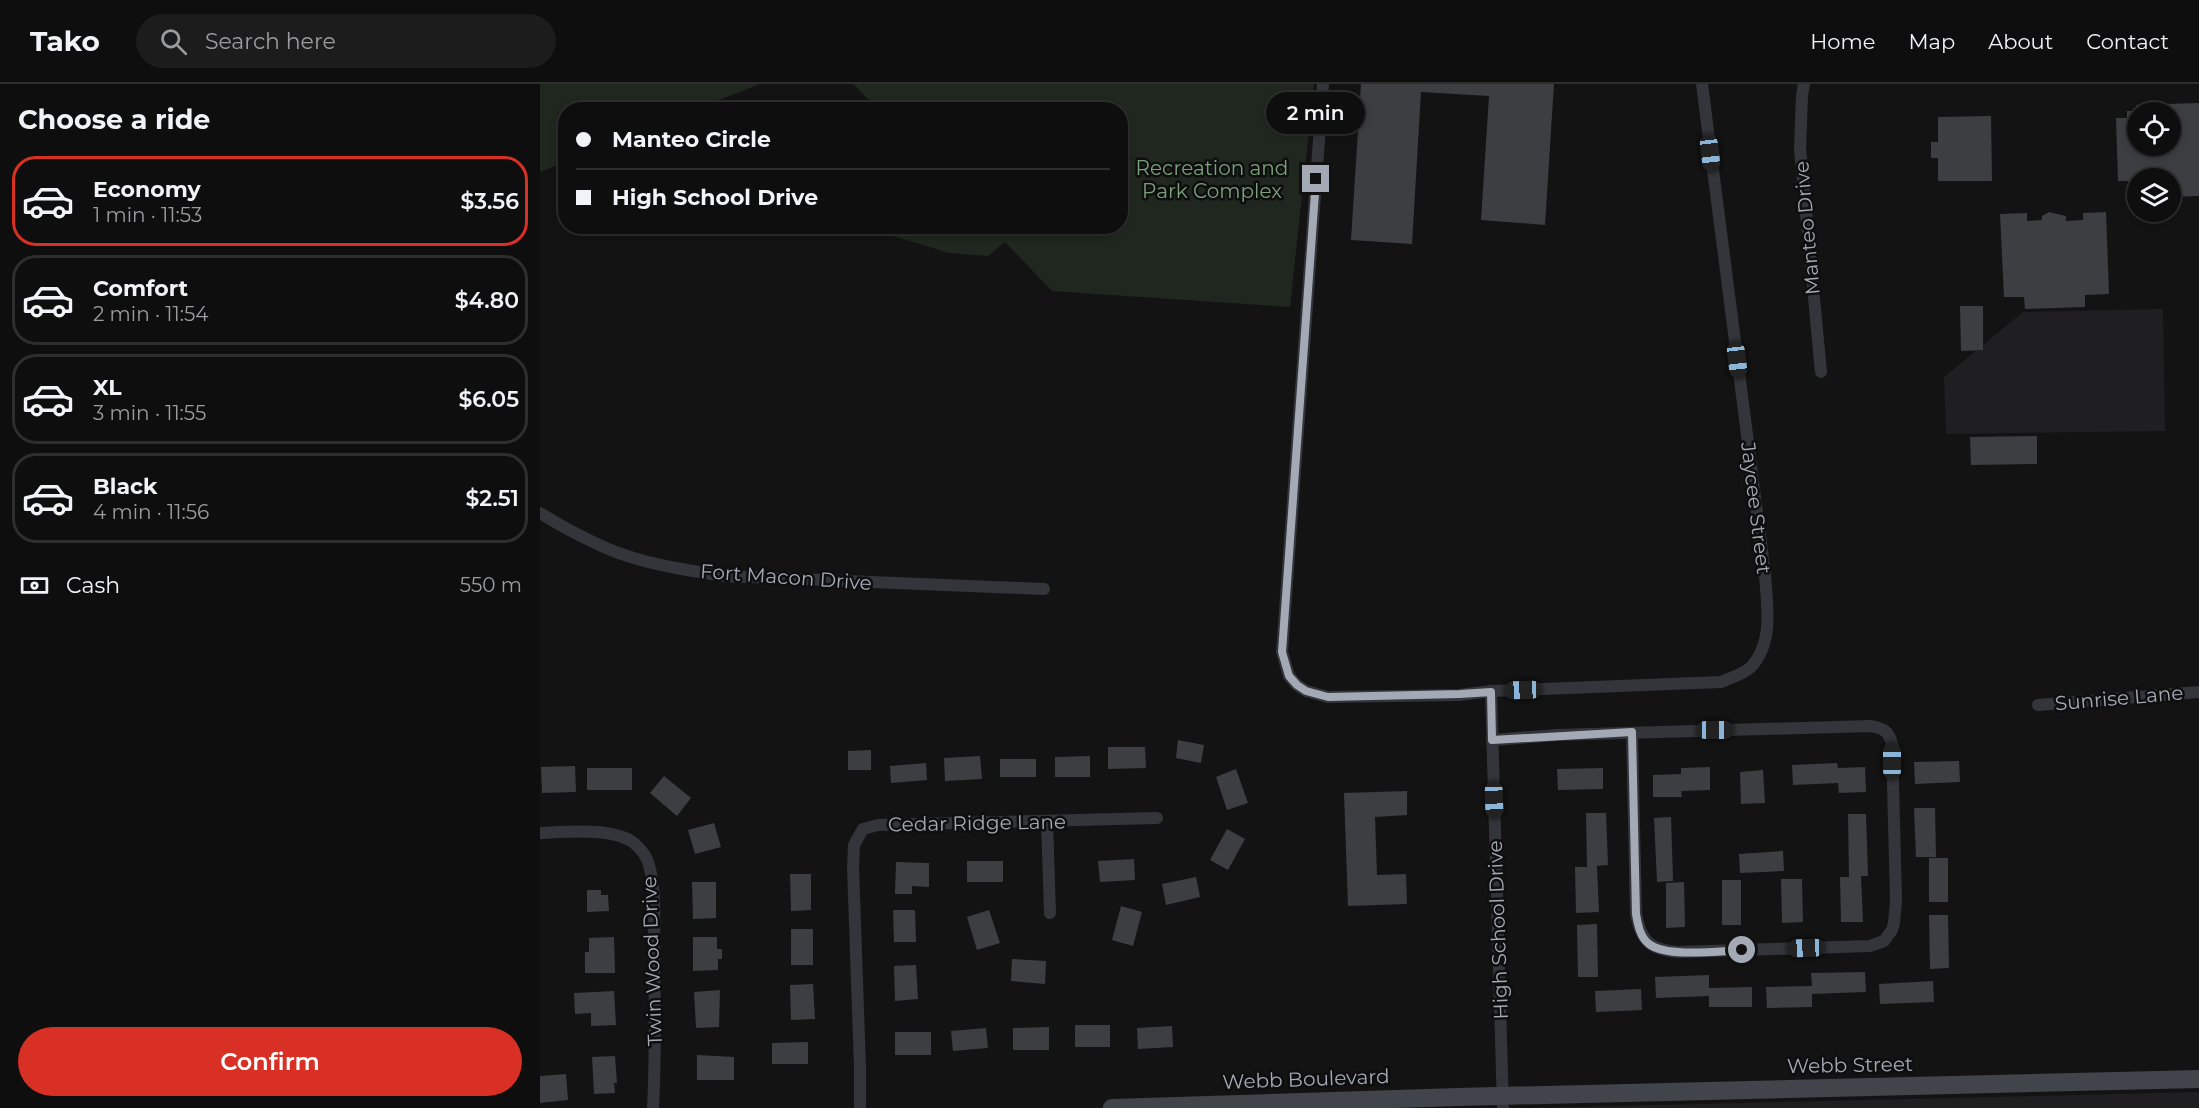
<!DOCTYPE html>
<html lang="en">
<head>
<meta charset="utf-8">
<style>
  :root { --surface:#0e0e0f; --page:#1c1c1d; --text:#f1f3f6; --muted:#9b9c9e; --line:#2e2e2f; --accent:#d93025 }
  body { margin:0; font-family:Montserrat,sans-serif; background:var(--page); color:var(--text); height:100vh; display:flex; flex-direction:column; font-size:22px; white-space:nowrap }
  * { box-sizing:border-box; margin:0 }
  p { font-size:20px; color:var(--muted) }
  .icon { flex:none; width:33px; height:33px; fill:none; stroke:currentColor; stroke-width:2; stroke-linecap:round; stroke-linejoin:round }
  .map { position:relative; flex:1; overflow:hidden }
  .sheet { display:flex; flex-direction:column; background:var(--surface); width:540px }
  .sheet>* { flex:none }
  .top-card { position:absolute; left:18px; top:18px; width:570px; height:132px; border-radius:24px; box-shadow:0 3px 9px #0003,0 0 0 2px var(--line); display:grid; align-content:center; height:132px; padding:0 18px; background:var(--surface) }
  .buttons { position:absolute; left:1587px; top:18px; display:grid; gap:12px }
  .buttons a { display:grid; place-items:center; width:54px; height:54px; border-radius:50%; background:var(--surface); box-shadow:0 3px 9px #0003,0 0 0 2px var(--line); font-size:30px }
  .end { position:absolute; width:27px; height:27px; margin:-14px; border:8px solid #a3a9b5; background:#111; box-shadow:0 0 0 3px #111 }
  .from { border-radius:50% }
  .bubble { position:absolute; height:42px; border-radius:21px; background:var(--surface); box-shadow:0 3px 9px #0003,0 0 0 2px var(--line); font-size:20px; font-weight:600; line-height:42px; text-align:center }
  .car { position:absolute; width:18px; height:36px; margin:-18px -9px; border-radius:8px; box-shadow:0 0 4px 2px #0007; background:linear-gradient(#222 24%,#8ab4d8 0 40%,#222 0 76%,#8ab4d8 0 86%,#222 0) }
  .top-card b { display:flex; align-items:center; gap:21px; height:57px; font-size:22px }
  .top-card b+b { border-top:2px solid var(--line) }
  .top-card i { width:15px; height:15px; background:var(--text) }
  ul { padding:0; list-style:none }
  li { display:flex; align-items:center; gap:18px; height:90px; margin:0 12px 9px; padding:0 6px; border:3px solid var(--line); border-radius:24px }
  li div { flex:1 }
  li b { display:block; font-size:22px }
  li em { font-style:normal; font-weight:600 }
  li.active { border-color:var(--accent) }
  li>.icon { width:54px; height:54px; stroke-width:1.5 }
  h2 { padding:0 18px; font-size:27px; line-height:72px }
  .pay { display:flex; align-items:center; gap:15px; height:66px; padding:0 18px; font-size:22px }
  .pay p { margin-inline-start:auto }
  .action { display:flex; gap:12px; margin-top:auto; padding:12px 18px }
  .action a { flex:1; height:69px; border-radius:36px; background:var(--accent); color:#fff; font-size:24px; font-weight:600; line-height:69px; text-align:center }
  header { display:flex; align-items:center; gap:36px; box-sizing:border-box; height:84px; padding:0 30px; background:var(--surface); border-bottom:2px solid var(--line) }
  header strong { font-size:28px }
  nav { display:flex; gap:33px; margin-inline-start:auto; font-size:21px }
  .search { width:420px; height:54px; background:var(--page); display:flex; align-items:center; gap:15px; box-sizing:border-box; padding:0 21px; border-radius:33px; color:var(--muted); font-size:22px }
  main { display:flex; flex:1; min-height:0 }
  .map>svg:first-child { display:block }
  .built { fill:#1f1f21 }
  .green { fill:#1f271f }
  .building { fill:#3c3e41; fill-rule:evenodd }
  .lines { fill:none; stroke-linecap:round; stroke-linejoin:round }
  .street { stroke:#33353a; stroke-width:12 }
  .secondary { stroke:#41444a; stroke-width:18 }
  .route { stroke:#a3a9b5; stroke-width:8 }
  .labels { text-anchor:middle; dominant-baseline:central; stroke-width:5; stroke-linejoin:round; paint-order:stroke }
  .park-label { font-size:20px; fill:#79a27b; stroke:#0e0e0f }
  .street-label { font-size:20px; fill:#a3a9b5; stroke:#0e0e0f }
</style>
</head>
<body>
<header>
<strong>Tako</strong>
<div class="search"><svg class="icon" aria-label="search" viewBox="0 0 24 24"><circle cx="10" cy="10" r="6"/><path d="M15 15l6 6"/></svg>Search here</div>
<nav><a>Home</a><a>Map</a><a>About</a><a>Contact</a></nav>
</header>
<main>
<section class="sheet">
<h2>Choose a ride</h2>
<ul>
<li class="active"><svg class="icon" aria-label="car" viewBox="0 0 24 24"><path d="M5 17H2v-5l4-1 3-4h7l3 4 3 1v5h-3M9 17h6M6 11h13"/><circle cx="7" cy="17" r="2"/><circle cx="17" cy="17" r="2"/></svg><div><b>Economy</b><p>1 min · 11:53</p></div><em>$3.56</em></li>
<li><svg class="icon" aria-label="car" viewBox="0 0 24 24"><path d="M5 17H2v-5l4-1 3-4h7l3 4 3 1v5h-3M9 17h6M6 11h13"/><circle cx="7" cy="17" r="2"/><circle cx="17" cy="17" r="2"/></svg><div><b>Comfort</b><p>2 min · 11:54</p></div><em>$4.80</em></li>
<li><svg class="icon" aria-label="car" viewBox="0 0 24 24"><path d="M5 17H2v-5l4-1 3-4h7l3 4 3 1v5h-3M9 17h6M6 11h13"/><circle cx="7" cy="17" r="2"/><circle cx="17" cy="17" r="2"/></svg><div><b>XL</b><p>3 min · 11:55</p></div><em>$6.05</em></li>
<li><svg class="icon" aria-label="car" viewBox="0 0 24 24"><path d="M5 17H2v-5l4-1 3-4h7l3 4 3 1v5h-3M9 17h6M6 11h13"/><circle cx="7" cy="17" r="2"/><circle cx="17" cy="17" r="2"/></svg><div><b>Black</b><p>4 min · 11:56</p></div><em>$2.51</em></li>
</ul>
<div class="pay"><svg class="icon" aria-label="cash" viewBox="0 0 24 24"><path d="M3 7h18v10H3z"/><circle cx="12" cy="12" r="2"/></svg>Cash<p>550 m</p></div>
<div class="action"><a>Confirm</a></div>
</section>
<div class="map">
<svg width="1659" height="1024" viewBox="0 0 1659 1024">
  <rect width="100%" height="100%" fill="#131314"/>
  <g class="built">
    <polygon points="1623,225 1625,347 1406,350 1404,293 1483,228"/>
    <polygon points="1659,1008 1659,1024 993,1024"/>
  </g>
  <g class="green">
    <polygon points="0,0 220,0 156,25 26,26 25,78 0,88"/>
    <polygon points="313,0 774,0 750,223 512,207 465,158 448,172 409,169 323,143 580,142 580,26 338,25"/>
  </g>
  <g class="building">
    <polygon points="821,0 1014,0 1005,141 941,136 949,12 881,8 872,160 811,156"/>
    <path d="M1659,19V112L1630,113V94H1598V103H1588V97H1578L1576,34H1587V27H1596V21ZM1598,28H1630V62H1598Z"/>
    <polygon points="1451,32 1452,97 1398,97 1398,74 1391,74 1391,58 1398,58 1398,33"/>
    <polygon points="1509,128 1526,132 1526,137 1543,136 1543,129 1566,128 1569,210 1545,211 1545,223 1485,225 1484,213 1464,213 1460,130 1487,129 1487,137 1502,136 1502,132"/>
    <polygon points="1420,222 1443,222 1443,266 1421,267"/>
    <polygon points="1497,352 1497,380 1431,381 1430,353"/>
    <polygon points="638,656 664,661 661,679 636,674"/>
    <polygon points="568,663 605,663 606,684 568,685"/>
    <polygon points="331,666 331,686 308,686 308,667"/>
    <polygon points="440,672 442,695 405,697 404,674"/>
    <polygon points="550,672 550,693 515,693 515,673"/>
    <rect x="460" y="675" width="36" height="18"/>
    <polygon points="1419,677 1420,698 1375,700 1374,678"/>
    <polygon points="386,679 387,696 351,699 350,682"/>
    <polygon points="1297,679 1298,684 1325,683 1326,708 1299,709 1298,699 1253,701 1252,681"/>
    <polygon points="35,682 36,708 2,709 1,683"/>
    <polygon points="1170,683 1170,706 1141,707 1142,713 1113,713 1113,691 1141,690 1141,684"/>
    <rect x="47" y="684" width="45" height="22"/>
    <polygon points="1063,684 1063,705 1018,706 1017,685"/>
    <polygon points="696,685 708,719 687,726 676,693"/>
    <polygon points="1223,686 1225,719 1201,720 1200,688"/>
    <polygon points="124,692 151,714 137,732 110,709"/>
    <polygon points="867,707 867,731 835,733 837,791 866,790 867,820 808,822 804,709"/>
    <polygon points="1374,724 1395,724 1396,773 1376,773"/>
    <polygon points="1046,729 1066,729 1068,781 1057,782 1059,828 1036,829 1035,783 1047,783"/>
    <polygon points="1308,730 1326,730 1328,792 1321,792 1323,838 1301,838 1300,793 1309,793"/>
    <polygon points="1131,733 1133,797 1117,798 1114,734"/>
    <polygon points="174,739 181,763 155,770 148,746"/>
    <polygon points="687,745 705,755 688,786 670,776"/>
    <polygon points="1243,767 1244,787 1200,789 1199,770"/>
    <rect x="1389" y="774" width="19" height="44"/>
    <polygon points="594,775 595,796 560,798 558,777"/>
    <rect x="427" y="777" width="36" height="21"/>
    <polygon points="356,778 389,779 389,803 372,802 372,810 355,810"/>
    <polygon points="250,790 271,790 271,826 251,827"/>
    <polygon points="656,793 660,813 626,821 622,800"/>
    <polygon points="1241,795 1262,795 1263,838 1242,839"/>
    <rect x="1182" y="796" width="19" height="45"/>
    <polygon points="152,798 176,798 176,834 153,835"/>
    <polygon points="1144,798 1145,843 1126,844 1126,799"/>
    <polygon points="47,806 61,806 61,811 68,811 69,827 47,828"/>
    <polygon points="581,822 602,828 593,862 572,856"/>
    <polygon points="353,826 375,826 376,858 354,858"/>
    <polygon points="449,826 460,859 437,866 427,833"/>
    <polygon points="1389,831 1408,831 1409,884 1390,885"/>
    <polygon points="1057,840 1058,893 1038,893 1037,841"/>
    <rect x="251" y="845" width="22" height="36"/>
    <polygon points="74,853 75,889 45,889 45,868 49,868 49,854"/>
    <polygon points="153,853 177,853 177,865 182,865 182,875 178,875 178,886 153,887"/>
    <polygon points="472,875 506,877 505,900 471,897"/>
    <polygon points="376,881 378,915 355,917 354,882"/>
    <polygon points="1325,888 1326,908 1272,910 1272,923 1227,924 1226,903 1272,902 1271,889"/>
    <polygon points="1169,891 1169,904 1212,903 1212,923 1169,923 1169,912 1116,914 1115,893"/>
    <polygon points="1393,897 1394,918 1340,920 1339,900"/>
    <polygon points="273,900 275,935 251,936 250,901"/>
    <polygon points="1101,905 1102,926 1056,928 1055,907"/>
    <polygon points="180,906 179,943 156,944 154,908"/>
    <polygon points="74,907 76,941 51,942 51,929 35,930 34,909"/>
    <rect x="535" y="941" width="35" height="22"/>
    <polygon points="632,942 633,963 598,965 597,944"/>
    <polygon points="509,943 509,966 473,966 473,944"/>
    <polygon points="446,944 448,964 413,967 411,947"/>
    <rect x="355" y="948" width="36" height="23"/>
    <polygon points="268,958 268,980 232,980 232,959"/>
    <polygon points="157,971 194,973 194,996 157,996"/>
    <polygon points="75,972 77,999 74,999 75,1009 54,1010 52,973"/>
    <polygon points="26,990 28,1016 0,1019 0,992"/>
  </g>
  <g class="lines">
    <g class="street">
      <polyline points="783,0 742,568 749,592 757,601 766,607 788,613 919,611 951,607 963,1024"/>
      <polyline points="1264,0 1262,12 1260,65 1281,288"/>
      <path d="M0,429C21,442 43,454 66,464C103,480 145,486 184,492L504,505"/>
      <path d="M951,607L1181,598C1190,594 1204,590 1211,583C1234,558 1227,522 1225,491L1162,0"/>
      <polyline points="1498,621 1659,608"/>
      <path d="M952,656L1017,651L1330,642C1343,644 1349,647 1352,660L1356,816L1354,839L1352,846L1344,857L1330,862L1138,868C1110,866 1101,857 1096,830L1092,649"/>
      <polyline points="507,737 510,829"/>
      <path d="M0,749C26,748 73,743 94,759C101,765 107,773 109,781C116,806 114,834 114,859C115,914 116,969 113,1024"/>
      <polyline points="320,1024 320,983 313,783 314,761 323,745 338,741 617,734"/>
    </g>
    <polyline class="secondary" points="572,1024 918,1013 1659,995"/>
  </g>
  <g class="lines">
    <path class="route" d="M776,95L742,568L749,592L757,601L766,607L788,613L920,610L951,608L952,656L1092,648L1096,830C1098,841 1100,853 1109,860C1127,874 1179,867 1202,866"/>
  </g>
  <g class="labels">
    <g class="park-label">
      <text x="672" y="84">Recreation and<tspan x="672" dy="23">Park Complex</tspan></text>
    </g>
    <g class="street-label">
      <text transform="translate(1267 144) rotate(-95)">Manteo Drive</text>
      <text transform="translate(1216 424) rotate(83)">Jaycee Street</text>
      <text transform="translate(246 493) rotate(4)">Fort Macon Drive</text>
      <text transform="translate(1579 614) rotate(-5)">Sunrise Lane</text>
      <text transform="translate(437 739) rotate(-1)">Cedar Ridge Lane</text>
      <text transform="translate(958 846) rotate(-92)">High School Drive</text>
      <text transform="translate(112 877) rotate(-92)">Twin Wood Drive</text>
      <text transform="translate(1310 981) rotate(-1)">Webb Street</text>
      <text transform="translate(766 995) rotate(-2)">Webb Boulevard</text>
    </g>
  </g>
</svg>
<div class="buttons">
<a><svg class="icon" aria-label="locate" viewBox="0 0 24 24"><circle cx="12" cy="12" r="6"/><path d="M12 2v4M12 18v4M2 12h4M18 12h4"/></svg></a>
<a><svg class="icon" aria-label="layers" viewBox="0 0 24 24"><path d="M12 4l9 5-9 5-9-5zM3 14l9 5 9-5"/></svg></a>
</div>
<i class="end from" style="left:1202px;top:866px"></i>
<i class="end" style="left:776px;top:95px"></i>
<div class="bubble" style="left:726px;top:8px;width:99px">2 min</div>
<i class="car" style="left:1170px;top:69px;rotate:173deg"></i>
<i class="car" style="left:1197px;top:276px;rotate:173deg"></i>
<i class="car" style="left:983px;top:606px;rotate:268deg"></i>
<i class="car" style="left:1175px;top:646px;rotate:90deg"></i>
<i class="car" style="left:1352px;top:677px;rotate:0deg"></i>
<i class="car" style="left:954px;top:716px;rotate:178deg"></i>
<i class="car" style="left:1266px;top:864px;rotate:268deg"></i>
<div class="top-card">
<b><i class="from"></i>Manteo Circle</b>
<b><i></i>High School Drive</b>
</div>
</div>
</main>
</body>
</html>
